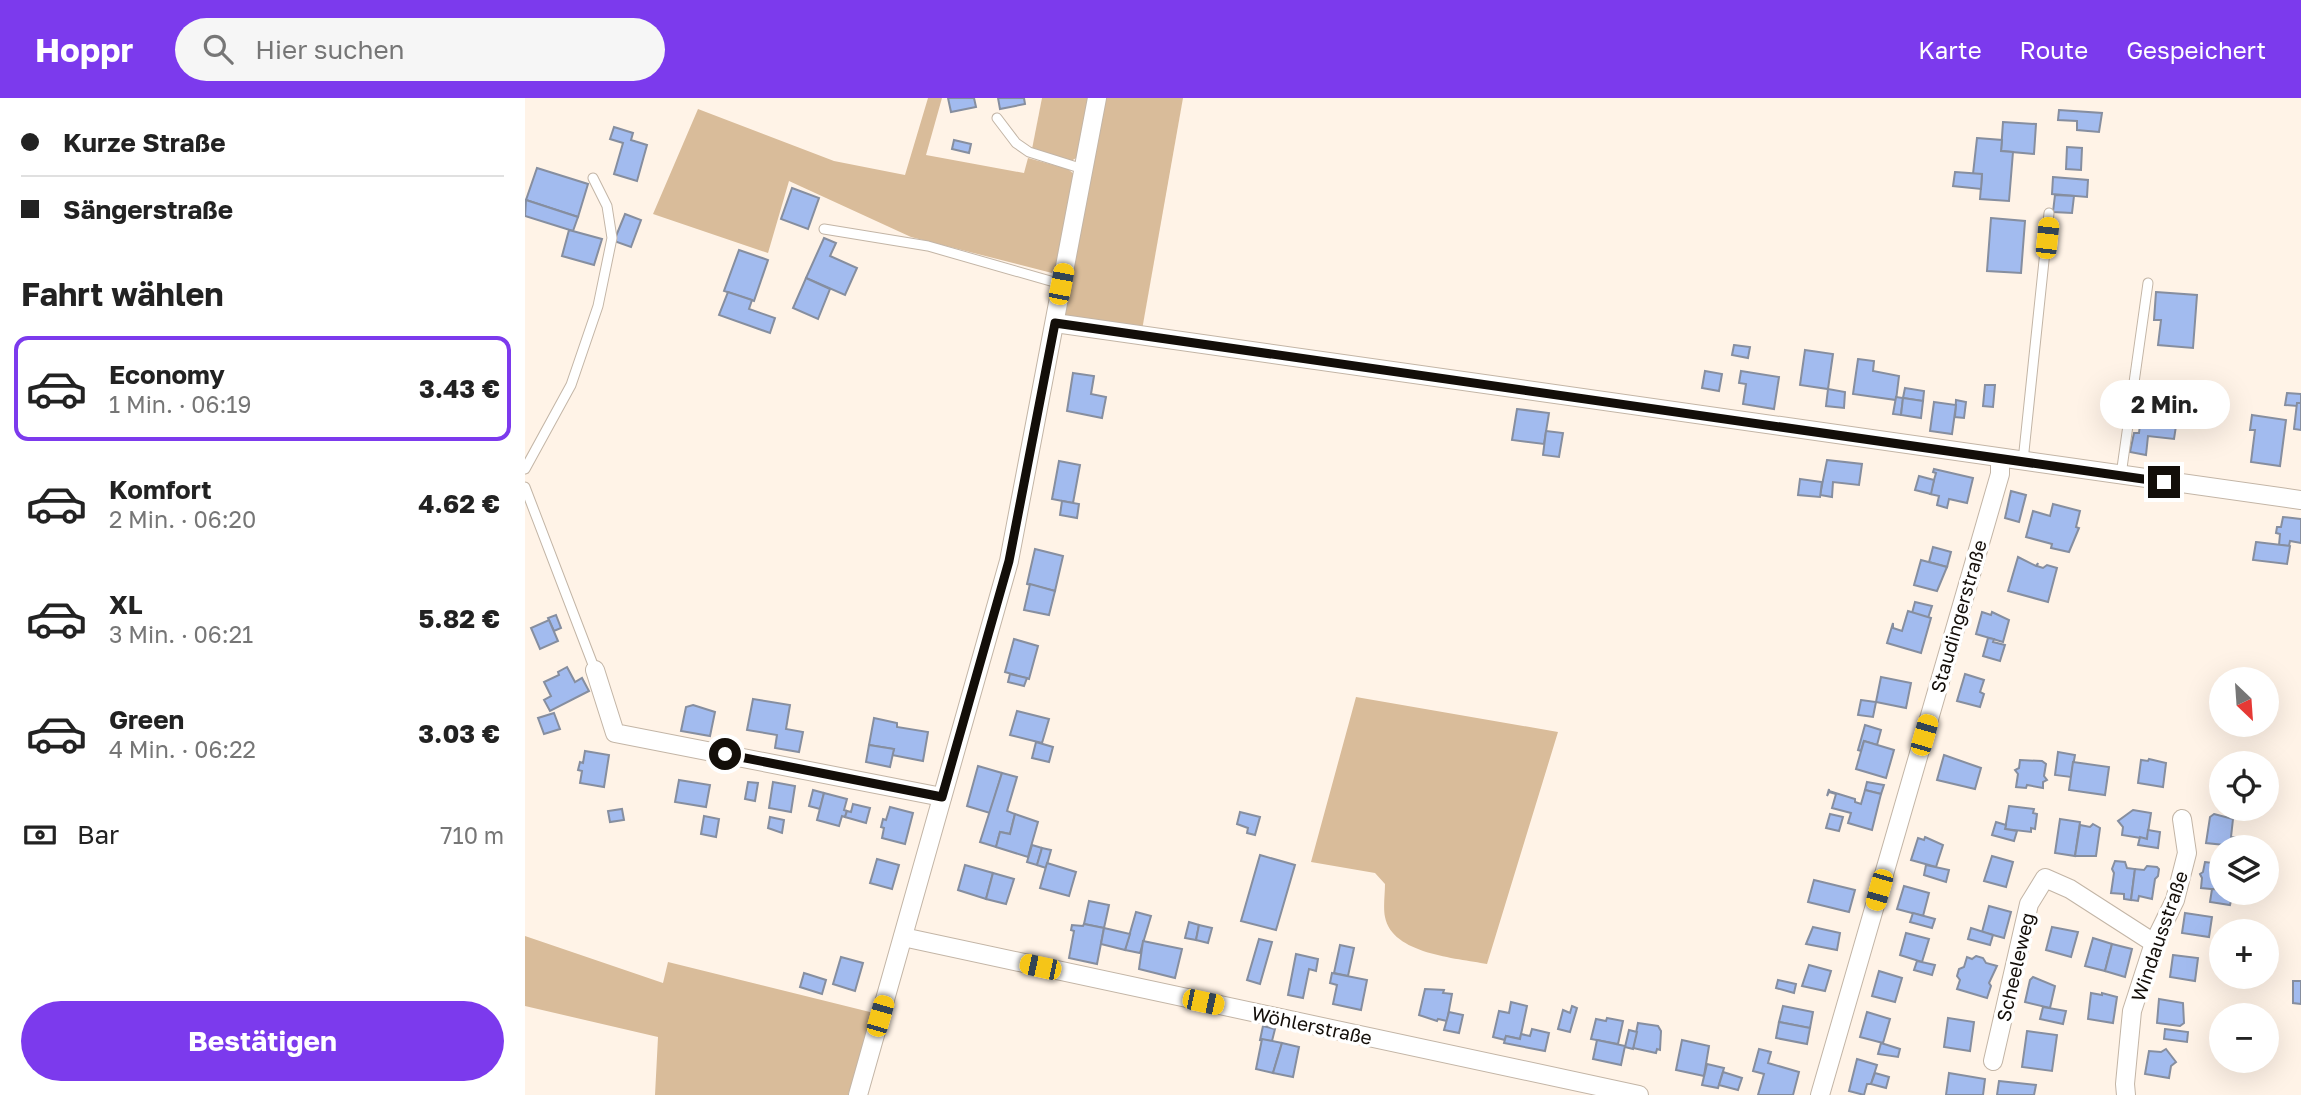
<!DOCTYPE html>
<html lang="de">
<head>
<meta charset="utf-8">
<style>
  :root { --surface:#fff; --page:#f6f6f6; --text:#222; --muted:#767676; --line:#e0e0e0; --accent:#7c3aed }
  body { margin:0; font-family:"Golos Text",sans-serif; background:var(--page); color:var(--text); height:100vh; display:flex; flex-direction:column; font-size:26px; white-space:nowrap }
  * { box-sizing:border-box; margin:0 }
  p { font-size:23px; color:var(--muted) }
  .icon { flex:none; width:38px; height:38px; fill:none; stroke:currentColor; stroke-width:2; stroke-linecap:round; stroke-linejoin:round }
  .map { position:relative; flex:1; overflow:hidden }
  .details { display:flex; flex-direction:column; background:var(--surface); width:525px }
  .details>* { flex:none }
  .hud { display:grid; align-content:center; height:154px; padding:0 21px; background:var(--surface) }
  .needle { width:46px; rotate:155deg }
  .controls { position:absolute; left:1684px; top:569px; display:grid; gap:14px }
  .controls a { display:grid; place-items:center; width:70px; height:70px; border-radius:50%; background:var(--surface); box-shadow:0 7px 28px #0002; font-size:35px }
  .end { position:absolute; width:32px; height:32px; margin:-16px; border:9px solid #130e09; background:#fff; box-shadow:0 0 0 4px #fff }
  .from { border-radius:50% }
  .bubble { position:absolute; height:49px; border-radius:24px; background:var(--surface); box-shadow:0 7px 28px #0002; font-size:23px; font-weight:700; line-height:49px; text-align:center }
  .car { position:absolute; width:21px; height:42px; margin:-21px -10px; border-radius:9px; box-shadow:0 0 5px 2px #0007; background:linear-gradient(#f5c518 24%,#345 0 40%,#f5c518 0 76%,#345 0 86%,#f5c518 0) }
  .hud b { display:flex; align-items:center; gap:24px; height:66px; font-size:26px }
  .hud b+b { border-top:2px solid var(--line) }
  .hud i { width:18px; height:18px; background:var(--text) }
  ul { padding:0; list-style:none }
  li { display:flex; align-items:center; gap:21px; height:105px; margin:0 14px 10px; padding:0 7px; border:4px solid transparent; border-radius:14px }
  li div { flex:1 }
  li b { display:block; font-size:26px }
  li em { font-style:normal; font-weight:700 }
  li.on { border-color:var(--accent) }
  li>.icon { width:63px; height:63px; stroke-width:1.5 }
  h2 { padding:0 21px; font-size:32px; line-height:84px }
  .pay { display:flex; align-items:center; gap:18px; height:77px; padding:0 21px; font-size:26px }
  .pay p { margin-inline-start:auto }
  .button { display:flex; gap:14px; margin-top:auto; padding:14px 21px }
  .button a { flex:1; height:80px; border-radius:42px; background:var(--accent); color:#fff; font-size:28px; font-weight:700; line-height:80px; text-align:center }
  header { display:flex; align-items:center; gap:42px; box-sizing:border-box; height:98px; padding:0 35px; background:var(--accent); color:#fff }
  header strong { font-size:33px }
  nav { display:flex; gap:38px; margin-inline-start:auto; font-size:24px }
  .search { width:490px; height:63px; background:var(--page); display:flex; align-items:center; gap:18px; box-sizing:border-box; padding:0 24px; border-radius:38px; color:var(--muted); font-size:26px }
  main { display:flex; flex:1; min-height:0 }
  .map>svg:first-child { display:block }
  .green { fill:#d9bc9a }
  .building { fill:#a2bbef; stroke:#868e9f; stroke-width:2 }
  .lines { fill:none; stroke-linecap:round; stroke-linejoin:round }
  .service-casing { stroke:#c3b5a6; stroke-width:11 }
  .minor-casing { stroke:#c3b5a6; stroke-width:20 }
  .service { stroke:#fff; stroke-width:9 }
  .minor { stroke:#fff; stroke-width:18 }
  .route { stroke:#130e09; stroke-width:9 }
  .labels { text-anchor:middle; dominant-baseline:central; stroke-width:7; stroke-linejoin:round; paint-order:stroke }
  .street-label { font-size:19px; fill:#130e09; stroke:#fff }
</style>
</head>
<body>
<header>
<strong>Hoppr</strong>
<div class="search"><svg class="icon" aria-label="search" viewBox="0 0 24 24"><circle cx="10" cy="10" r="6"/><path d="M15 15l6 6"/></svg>Hier suchen</div>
<nav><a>Karte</a><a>Route</a><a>Gespeichert</a></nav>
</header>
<main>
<section class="details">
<div class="hud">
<b><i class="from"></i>Kurze Straße</b>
<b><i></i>Sängerstraße</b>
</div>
<h2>Fahrt wählen</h2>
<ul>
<li class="on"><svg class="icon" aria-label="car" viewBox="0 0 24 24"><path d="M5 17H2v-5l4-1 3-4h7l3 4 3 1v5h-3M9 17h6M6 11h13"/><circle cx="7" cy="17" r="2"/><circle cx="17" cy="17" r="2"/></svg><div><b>Economy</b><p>1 Min. · 06:19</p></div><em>3.43 €</em></li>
<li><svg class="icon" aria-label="car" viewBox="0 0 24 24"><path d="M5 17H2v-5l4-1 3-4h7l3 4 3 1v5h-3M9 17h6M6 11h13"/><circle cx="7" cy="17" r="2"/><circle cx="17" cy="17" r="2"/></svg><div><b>Komfort</b><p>2 Min. · 06:20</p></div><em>4.62 €</em></li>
<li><svg class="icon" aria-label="car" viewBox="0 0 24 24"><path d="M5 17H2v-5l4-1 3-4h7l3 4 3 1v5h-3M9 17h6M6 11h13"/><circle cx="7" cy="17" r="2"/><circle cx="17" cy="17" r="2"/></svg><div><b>XL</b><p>3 Min. · 06:21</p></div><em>5.82 €</em></li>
<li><svg class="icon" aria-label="car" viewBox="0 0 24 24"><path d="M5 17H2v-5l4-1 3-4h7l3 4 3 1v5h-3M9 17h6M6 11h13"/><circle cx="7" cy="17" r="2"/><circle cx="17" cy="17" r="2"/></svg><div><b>Green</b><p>4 Min. · 06:22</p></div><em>3.03 €</em></li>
</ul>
<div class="pay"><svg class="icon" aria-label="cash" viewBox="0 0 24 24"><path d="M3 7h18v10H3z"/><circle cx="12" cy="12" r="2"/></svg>Bar<p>710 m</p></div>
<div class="button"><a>Bestätigen</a></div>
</section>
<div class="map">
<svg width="1776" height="997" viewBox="0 0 1776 997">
  <rect width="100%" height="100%" fill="#fff3e7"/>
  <g class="green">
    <polygon points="403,0 417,0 401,57 499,75 503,60 543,71 550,77 533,162 527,175 386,139 264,83 243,155 128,116 173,11 309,63 380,77"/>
    <polygon points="517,0 564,0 553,59 546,63 507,51"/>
    <polygon points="575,0 658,0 617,232 539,218"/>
    <path d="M831,599L1033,634L962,866C931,860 867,856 860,819C858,809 860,796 860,786L850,775L786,764Z"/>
    <polygon points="0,838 138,885 143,864 349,915 323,997 130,997 133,939 0,908"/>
  </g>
  <g class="building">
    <polygon points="423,0 449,0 451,9 426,14"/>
    <polygon points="473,0 499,0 500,6 475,11"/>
    <polygon points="1534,12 1577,15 1574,34 1552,32 1552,23 1533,22"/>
    <polygon points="1478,24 1511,26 1509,56 1476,53"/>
    <polygon points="89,29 108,35 106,42 122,47 112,83 89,76 98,45 85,41"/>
    <polygon points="1452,40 1477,42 1476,53 1488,54 1484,103 1455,101 1457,76 1448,76"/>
    <polygon points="429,42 446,46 444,55 427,51"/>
    <polygon points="1542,49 1557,50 1556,72 1541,71"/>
    <polygon points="12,70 63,86 53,119 1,102"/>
    <polygon points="1430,74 1457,76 1456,91 1428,88"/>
    <polygon points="1528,79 1563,82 1562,99 1527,96"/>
    <polygon points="267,90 294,100 283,131 256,121"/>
    <polygon points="1530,97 1549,98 1547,115 1528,114"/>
    <polygon points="1,102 53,119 48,133 0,118"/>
    <polygon points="100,116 116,122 106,149 89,143"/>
    <polygon points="1466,120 1500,123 1496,175 1462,173"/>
    <polygon points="44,132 77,141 69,167 37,158"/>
    <polygon points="299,140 311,145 305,158 332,170 320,197 281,180"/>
    <polygon points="214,152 243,162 229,203 199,193"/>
    <polygon points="281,180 305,191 293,221 268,210"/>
    <polygon points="203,194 227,202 224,211 250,220 245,235 194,217"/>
    <polygon points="1631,194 1672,197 1668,250 1633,247 1636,222 1629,222"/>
    <polygon points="1209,247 1225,249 1223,260 1207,257"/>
    <polygon points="1280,252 1308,256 1303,291 1275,287"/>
    <polygon points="1333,261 1349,263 1348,273 1374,278 1371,302 1328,296"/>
    <polygon points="1180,273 1197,276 1194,293 1177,290"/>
    <polygon points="1216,273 1254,279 1249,311 1218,306 1221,286 1214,285"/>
    <polygon points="548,275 569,278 566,296 581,299 577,320 542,313"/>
    <polygon points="1460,287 1470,287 1468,309 1458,308"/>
    <polygon points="1380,290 1399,293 1398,303 1378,300"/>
    <polygon points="1303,291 1320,294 1319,310 1301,308"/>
    <polygon points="1762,295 1776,296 1776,305 1772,305 1772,308 1760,307"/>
    <polygon points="1371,299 1378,300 1376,317 1368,316"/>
    <polygon points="1378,300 1398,303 1396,320 1376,317"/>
    <polygon points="1431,302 1441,304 1439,320 1430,319"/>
    <polygon points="1409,304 1431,307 1427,336 1405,333"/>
    <polygon points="1772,305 1776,305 1776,332 1769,331"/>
    <polygon points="1617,309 1653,315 1649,341 1623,338 1621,357 1605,354 1609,335 1614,335"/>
    <polygon points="992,311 1024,315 1019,346 987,342"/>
    <polygon points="1727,317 1761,322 1755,368 1726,364 1730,332 1725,332"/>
    <polygon points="1021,333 1038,335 1034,359 1018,357"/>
    <polygon points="1302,362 1337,366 1334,387 1308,384 1307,399 1295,397"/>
    <polygon points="534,363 555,367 548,405 527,401"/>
    <polygon points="1409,371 1448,380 1442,405 1424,401 1422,410 1412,407 1414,398 1405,396 1411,375 1408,374"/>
    <polygon points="1394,378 1409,382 1406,396 1390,392"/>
    <polygon points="1275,381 1297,384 1295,399 1273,397"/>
    <polygon points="1486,393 1501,397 1494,424 1480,420"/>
    <polygon points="537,403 554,406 552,420 535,417"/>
    <polygon points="1528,406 1555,413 1551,429 1554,430 1544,454 1526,450 1527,446 1501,439 1508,413 1525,418"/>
    <polygon points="1758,419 1776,421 1776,445 1765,443 1764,448 1754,447 1755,436 1751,435 1752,429 1756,429"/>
    <polygon points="1731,444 1765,448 1762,466 1728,462"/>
    <polygon points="1408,449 1426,454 1422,469 1404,464"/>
    <polygon points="510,451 538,458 530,493 502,486"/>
    <polygon points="1493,459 1511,468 1513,465 1512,468 1518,470 1522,467 1532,470 1523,504 1483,493"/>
    <polygon points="1396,462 1422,469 1412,493 1389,487"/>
    <polygon points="505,486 530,493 524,517 499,512"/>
    <polygon points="1390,504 1407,508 1403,520 1387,515"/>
    <polygon points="1383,513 1406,520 1396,555 1362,545 1368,525 1368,530 1377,533"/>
    <polygon points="1457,514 1466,517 1467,514 1484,522 1478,544 1451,536"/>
    <polygon points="31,517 36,530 29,533 23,520"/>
    <polygon points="24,522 33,543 15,551 6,530"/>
    <polygon points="1463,540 1469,541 1468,544 1480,547 1475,563 1458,558"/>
    <polygon points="489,541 513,548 504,581 480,574"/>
    <polygon points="42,569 50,584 57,580 64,593 25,613 19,602 26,598 19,584 34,577 33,574"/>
    <polygon points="485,576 502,580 499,588 483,584"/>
    <polygon points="1440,576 1459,582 1455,594 1459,596 1455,609 1432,603"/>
    <polygon points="1356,579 1386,585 1381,610 1351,604"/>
    <polygon points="228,601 265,607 261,631 278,634 274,654 250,650 252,637 222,632"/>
    <polygon points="1336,602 1351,604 1348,619 1333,617"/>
    <polygon points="168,607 190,614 185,638 156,633 161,609"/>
    <polygon points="492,613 524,621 517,645 485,637"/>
    <polygon points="29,615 35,631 19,636 13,620"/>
    <polygon points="349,620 372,625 372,629 403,634 398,663 367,657 369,651 344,647"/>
    <polygon points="1340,627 1356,632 1352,647 1339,643 1336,653 1333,652"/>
    <polygon points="1339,643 1369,652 1361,680 1331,671"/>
    <polygon points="511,644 528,649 524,664 507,660"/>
    <polygon points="344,647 369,651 365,669 341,664"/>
    <polygon points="60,653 84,657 79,689 55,685 57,673 53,672 55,664 58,665"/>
    <polygon points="1533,654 1550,657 1546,679 1530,677"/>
    <polygon points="1419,657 1456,670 1450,691 1412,682"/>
    <polygon points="1624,661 1641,665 1638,689 1613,685 1616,662 1623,663"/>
    <polygon points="1495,662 1517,663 1521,666 1519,678 1522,682 1518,684 1518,690 1502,687 1501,690 1491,689 1493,676 1490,672 1494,670"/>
    <polygon points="1548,664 1584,669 1580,697 1544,692"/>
    <polygon points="453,668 477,675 465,715 442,708"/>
    <polygon points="477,675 492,679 482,713 490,716 485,736 475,734 471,749 455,744"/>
    <polygon points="154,682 185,687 181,709 150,704"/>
    <polygon points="223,684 233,685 230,703 220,701"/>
    <polygon points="248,684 270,688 266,714 244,710"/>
    <polygon points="1342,684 1359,687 1356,696 1340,692"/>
    <polygon points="1304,691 1304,693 1330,701 1330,704 1336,706 1340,692 1356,696 1347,732 1323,725 1326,715 1307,710 1311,696 1304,694 1302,698"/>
    <polygon points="288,692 299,695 295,711 284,708"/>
    <polygon points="299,695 322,701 319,712 322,713 320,719 317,718 314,728 292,722"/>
    <polygon points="328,706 345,710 341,725 320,719 322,713 326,714"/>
    <polygon points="1484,708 1509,711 1508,715 1512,716 1510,731 1506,730 1506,734 1480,731"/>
    <polygon points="365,709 388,715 380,746 357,740 359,730 356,729 358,721 361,722"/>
    <polygon points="97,711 99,722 85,724 83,713"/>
    <polygon points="1608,712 1626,715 1622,741 1597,737 1598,729 1593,723"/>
    <polygon points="715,714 735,719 730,737 722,735 723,730 712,726"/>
    <polygon points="490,716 513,724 503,759 471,749 475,734 485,736"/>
    <polygon points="1305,716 1318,719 1314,733 1301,730"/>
    <polygon points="1689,716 1708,721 1706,739 1719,741 1718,749 1681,745 1685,719"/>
    <polygon points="179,718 194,721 191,739 176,736"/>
    <polygon points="245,719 259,722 257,735 243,730"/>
    <polygon points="1535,721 1555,724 1550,758 1530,755"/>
    <polygon points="1471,724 1481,727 1480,731 1492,733 1489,743 1467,737"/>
    <polygon points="1568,726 1575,730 1571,758 1550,758 1555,727 1565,729"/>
    <polygon points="1623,732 1635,734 1633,750 1613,747 1615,739 1622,741"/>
    <polygon points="1400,739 1418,747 1411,769 1386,762 1393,740 1399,742"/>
    <polygon points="507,747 517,750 512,767 502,764"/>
    <polygon points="517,750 526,752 521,770 512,767"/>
    <polygon points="735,757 770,767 751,832 716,823"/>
    <polygon points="1467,758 1488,764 1481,789 1459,783"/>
    <polygon points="352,761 374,767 367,791 345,785"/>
    <polygon points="1590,763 1600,764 1602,770 1610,771 1606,802 1599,801 1599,796 1586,795 1589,775 1587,771"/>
    <polygon points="1680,764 1694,766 1696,765 1696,792 1676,790 1677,780 1675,776 1678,774"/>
    <polygon points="522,765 551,774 544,798 515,790"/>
    <polygon points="440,767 468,775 461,801 433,792"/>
    <polygon points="1401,767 1424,772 1421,784 1399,777"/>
    <polygon points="1622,768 1632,769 1634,771 1633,778 1630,781 1627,801 1614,798 1613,803 1606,802 1610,771 1619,772"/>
    <polygon points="468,775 489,781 481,806 461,801"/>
    <polygon points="1289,782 1330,792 1324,814 1283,804"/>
    <polygon points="1379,788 1404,795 1398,818 1372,811"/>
    <polygon points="1687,791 1696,792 1696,794 1708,794 1705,807 1685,804"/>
    <polygon points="564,803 584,807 579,830 559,826"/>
    <polygon points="1464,808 1486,814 1479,840 1457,834"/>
    <polygon points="611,814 626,818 615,855 600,852"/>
    <polygon points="1388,815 1410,821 1407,830 1385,824"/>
    <polygon points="1660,815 1687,819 1684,839 1657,835"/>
    <polygon points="664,824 674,827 671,842 660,840"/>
    <polygon points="559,826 579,830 572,866 544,860 549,833 546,832 547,827 558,828"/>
    <polygon points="674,827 687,830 683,845 671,842"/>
    <polygon points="1288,829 1315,835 1312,852 1281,846"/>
    <polygon points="1527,829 1553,834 1546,859 1521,852"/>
    <polygon points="579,830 605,836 600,852 576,846"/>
    <polygon points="1446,830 1468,837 1465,847 1443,841"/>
    <polygon points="1381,835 1404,841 1397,864 1375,857"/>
    <polygon points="1568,840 1587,846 1580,873 1560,868"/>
    <polygon points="734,841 747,844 735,886 722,882"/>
    <polygon points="618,843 657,851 650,880 614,871"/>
    <polygon points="1587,846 1607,851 1600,879 1580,873"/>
    <polygon points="815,847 829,850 823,878 809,875"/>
    <polygon points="771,856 793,861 791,873 784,871 778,900 763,897"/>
    <polygon points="1648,857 1673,860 1670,883 1645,879"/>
    <polygon points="1451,858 1458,860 1461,865 1472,868 1464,885 1466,888 1462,900 1432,891 1435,882 1432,878 1434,871 1439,869 1442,859 1447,861"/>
    <polygon points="316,859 338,865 330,893 308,886"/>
    <polygon points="1392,863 1410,867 1407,877 1389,872"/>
    <polygon points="1284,867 1306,873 1300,893 1277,888"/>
    <polygon points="1354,873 1377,880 1370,904 1347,898"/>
    <polygon points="279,875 301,882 297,896 275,889"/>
    <polygon points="807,875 842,882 836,912 808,906 812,887 805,885"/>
    <polygon points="1508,879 1530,888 1525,910 1500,904 1505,882"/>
    <polygon points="1253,882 1271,886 1269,895 1251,890"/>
    <polygon points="1768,883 1776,883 1776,906 1768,905"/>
    <polygon points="900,891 919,892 918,895 927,896 922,923 913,921 912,923 894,917"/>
    <polygon points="1566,895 1577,897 1577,895 1592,899 1588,925 1563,921"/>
    <polygon points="1634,901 1658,905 1659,925 1655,928 1632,925"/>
    <polygon points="986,904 1002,908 995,941 981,938 980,942 968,939 974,913 984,915"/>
    <polygon points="1047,908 1052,910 1045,934 1033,931 1038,912 1045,915"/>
    <polygon points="1258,908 1288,914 1285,930 1254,924"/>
    <polygon points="1518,909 1541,913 1538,926 1515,921"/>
    <polygon points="924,914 938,917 934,935 919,932"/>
    <polygon points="1342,914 1365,921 1358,945 1335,939"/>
    <polygon points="1082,920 1098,923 1093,946 1066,941 1071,921 1081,923"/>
    <polygon points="1423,920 1449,924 1445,953 1419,949"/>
    <polygon points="1254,924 1285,930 1282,946 1251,940"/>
    <polygon points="1113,925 1133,928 1136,933 1135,952 1132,951 1131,955 1108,950"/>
    <polygon points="738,928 750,931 747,943 735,942"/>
    <polygon points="1007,931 1024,935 1020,953 979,945 981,938 995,941 996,936 1005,938"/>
    <polygon points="1640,931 1663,934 1662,944 1639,941"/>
    <polygon points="1104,932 1112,934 1108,951 1100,949"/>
    <polygon points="1502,933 1532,937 1527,973 1497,969"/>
    <polygon points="737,941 757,945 748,975 731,971"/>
    <polygon points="1072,942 1100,948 1096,967 1068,961"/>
    <polygon points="1157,942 1184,948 1179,978 1151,972"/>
    <polygon points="757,945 774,949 768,979 748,975"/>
    <polygon points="1356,945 1375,951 1373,959 1353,956"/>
    <polygon points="1234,951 1246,954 1243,965 1274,974 1268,997 1233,997 1239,976 1228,973"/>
    <polygon points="1641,951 1651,964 1646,968 1644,980 1620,976 1624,953 1636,954"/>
    <polygon points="1332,961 1352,967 1346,986 1342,986 1339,997 1324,993"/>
    <polygon points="1182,966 1199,970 1193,990 1177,987"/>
    <polygon points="1198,974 1217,980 1213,992 1194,987"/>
    <polygon points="1350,975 1364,979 1361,990 1346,986"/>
    <polygon points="1424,975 1460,981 1458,997 1421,997"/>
    <polygon points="1474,983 1511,987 1509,997 1472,997"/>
  </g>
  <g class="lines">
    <g class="service-casing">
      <g id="service">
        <polyline points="472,20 491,45 504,54 558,71"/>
        <polyline points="299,131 403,148 536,186"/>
        <polyline points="1498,363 1524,115"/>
        <polyline points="0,371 46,287 73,208 87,140 82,108 68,80"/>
        <polyline points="1596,377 1623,185"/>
        <polyline points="0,389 70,572"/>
      </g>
    </g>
    <g class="minor-casing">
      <g id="minor">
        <polyline points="530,225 1776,402"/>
        <polyline points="70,572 90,635 417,699"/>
        <polyline points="378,839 1114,997"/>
        <polyline points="1468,963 1504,806 1520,780 1545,791 1629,845"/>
        <polyline points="333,997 484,463 572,0"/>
        <polyline points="1295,997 1475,376 1475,361"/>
        <polyline points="1601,997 1600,986 1607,913 1629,845 1650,802 1662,755 1657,721"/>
      </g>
    </g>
    <use href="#service" class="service"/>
    <use href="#minor" class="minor"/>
  </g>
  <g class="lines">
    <polyline class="route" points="200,656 417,699 484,463 530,225 1639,384"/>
  </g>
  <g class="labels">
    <g class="street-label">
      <text transform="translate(1433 518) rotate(-74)">Staudingerstraße</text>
      <text transform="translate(1634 838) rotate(-71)">Windausstraße</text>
      <text transform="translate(1490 869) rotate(-77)">Scheeleweg</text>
      <text transform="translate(787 927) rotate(12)">Wöhlerstraße</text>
    </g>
  </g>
</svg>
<div class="controls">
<a><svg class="needle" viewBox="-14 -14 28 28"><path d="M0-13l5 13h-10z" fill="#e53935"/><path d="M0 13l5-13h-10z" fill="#767676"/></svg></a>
<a><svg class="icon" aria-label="locate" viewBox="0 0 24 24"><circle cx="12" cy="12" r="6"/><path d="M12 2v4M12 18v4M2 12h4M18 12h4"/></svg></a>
<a><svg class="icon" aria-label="layers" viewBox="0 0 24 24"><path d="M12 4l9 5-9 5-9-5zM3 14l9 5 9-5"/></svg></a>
<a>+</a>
<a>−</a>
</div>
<i class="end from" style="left:200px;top:656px"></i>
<i class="end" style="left:1639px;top:384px"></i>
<div class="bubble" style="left:1575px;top:282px;width:130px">2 Min.</div>
<i class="car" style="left:1522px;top:140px;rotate:6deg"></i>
<i class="car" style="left:536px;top:186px;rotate:11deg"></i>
<i class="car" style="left:1399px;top:637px;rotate:16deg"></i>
<i class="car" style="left:1354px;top:792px;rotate:196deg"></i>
<i class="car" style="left:515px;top:869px;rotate:282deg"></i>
<i class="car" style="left:678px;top:904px;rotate:102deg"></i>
<i class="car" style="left:355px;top:918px;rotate:16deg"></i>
</div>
</main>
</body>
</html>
